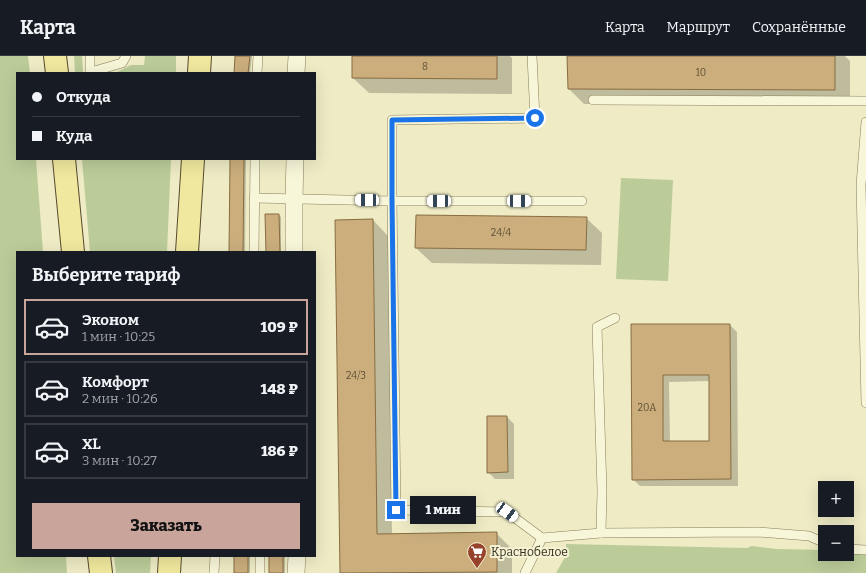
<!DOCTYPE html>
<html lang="ru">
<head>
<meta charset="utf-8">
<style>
  :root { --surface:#171b24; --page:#242831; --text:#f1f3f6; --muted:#9ea1a6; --line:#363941; --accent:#c8a49b }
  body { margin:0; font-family:Bitter,serif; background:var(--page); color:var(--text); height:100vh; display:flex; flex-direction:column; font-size:15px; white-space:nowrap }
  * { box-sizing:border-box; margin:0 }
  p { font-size:13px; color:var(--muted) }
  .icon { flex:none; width:22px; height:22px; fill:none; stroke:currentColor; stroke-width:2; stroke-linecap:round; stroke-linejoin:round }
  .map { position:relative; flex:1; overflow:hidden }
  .details { position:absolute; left:16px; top:195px; width:300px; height:306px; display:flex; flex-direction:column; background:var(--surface); border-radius:0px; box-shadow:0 4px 16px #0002 }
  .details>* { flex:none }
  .guide { position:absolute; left:16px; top:16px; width:300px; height:88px; border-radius:0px; box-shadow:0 4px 16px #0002; display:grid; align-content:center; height:88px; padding:0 16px; background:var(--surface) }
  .controls { position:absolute; left:818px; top:425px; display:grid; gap:8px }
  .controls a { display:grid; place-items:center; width:36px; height:36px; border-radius:0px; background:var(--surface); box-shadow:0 4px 16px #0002; font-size:20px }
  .end { position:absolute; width:18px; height:18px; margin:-9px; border:5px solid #1a73e8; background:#fff; box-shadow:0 0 0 2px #fff }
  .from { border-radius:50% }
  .bubble { position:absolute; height:28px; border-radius:0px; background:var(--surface); box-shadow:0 4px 16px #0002; font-size:13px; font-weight:800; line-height:28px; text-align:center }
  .car { position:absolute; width:12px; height:24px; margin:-12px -6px; border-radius:5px; box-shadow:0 0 3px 1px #0007; background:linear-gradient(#fff 24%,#345 0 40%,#fff 0 76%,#345 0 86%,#fff 0) }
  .guide b { display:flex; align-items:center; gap:14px; height:38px; font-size:15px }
  .guide b+b { border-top:1px solid var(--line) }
  .guide i { width:10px; height:10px; background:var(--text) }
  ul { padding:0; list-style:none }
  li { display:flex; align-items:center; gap:12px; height:56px; margin:0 8px 6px; padding:0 8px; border:2px solid var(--line); border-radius:0px }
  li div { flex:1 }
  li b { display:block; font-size:15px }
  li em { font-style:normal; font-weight:800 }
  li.current { border-color:var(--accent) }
  li>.icon { width:36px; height:36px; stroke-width:1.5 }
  h2 { padding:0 16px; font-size:18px; line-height:48px }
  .button { display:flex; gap:8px; margin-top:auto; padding:8px 16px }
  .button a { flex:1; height:46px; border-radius:0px; background:var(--accent); color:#111; font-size:16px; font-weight:800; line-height:46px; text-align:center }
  header { display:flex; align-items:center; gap:24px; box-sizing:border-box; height:56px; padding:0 20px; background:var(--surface); border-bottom:1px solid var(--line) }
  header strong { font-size:19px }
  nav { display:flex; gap:22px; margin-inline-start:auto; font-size:14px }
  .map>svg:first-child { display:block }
  .green { fill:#bc9 }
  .shadow { fill:#0003; fill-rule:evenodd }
  .building { fill:#cbae7c; stroke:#886d42; fill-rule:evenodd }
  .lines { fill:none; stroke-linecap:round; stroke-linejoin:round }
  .lane-casing { stroke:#897d5b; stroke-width:10 }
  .street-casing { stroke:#897d5b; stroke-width:18 }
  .primary-casing { stroke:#574a2f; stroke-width:24 }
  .lane { stroke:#f8f6d9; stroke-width:9 }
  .street { stroke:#f8f6d9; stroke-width:17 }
  .primary { stroke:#f0e89e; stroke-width:22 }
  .route { stroke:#1a73e8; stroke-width:5 }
  .labels { text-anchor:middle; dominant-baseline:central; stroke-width:4; stroke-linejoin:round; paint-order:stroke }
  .number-label { font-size:10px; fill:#5e5036 }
  .poi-label { font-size:12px; fill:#39311f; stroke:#f5f3d5; text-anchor:start }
</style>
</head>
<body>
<header>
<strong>Карта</strong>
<nav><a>Карта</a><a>Маршрут</a><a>Сохранённые</a></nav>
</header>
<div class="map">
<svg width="866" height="517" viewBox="0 0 866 517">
  <rect width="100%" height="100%" fill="#eeebc5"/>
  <g class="green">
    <polygon points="0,0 28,0 30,17 17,17 17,103 36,103 43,196 17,196 17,500 66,500 67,517 0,517"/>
    <polygon points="74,0 82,0 83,16 82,17 75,17"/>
    <polygon points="145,0 176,0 176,17 115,17 131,9 144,9"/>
    <polygon points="82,103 171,103 167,196 90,196"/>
    <polygon points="621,122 673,124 668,225 616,223"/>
    <polygon points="566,488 747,492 752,490 777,493 825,494 825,498 847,498 847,495 866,495 866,517 556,517 565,501 566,501"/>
    <polygon points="114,500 151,500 150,517 116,517"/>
  </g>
  <g class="shadow">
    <polygon points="236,0 252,0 250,17 235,17"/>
    <polygon points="353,0 510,0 512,2 512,38 369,37 353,22"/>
    <polygon points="568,0 845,0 850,5 850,49 584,48 569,33"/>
    <polygon points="231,103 246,103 245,196 230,196"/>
    <polygon points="279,159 281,161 281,196 267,196"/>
    <polygon points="586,162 602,177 601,209 432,207 416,192"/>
    <polygon points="373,164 388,180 392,479 496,477 512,493 512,517 341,517 336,165"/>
    <path d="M632,269H730L737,276L738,430H640L633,423ZM710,325V386H670L669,326Z"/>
    <polygon points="507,361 514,368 514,423 495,423 488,416"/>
    <rect x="235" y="500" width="15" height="17"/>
    <rect x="270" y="500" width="15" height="17"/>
  </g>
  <g class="building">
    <polygon points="235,0 250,0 248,17 234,17"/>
    <polygon points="352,0 497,0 497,23 352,22"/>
    <polygon points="567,0 835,0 835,34 568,33"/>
    <polygon points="230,103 244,103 243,196 229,196"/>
    <polygon points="265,158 279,158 280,196 266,196"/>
    <polygon points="416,159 587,161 586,194 415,192"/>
    <polygon points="373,163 377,478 497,476 497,516 340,517 335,164"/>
    <path d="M631,268H730L731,423L632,424ZM663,319H709V385H663Z"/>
    <polygon points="487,360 507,360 508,416 487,417"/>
    <rect x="234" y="500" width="14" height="17"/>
    <rect x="269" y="500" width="14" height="17"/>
  </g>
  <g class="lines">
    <g class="lane-casing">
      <g id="lane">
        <polyline points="90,0 90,17"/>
        <polyline points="532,0 535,62 392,64 392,145 396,454 507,456 542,482"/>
        <polyline points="91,16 122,7 126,0"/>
        <polyline points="257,17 258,0"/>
        <polyline points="593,44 866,45"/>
        <polyline points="866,66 861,129 866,347"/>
        <polyline points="254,142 392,145 582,145"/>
        <polyline points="254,196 255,103"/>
        <polyline points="601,477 602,435 597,271 615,262"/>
        <polyline points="847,493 866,494"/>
        <polyline points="260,500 260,517"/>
        <polyline points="214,517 215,500"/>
        <polyline points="525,517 542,482 601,477 758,476 809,480 825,487"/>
      </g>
    </g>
    <g class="street-casing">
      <g id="street">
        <polyline points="296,17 297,0"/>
        <polyline points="294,196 294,143 295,103"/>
        <polyline points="296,517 297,500"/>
      </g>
    </g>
    <g class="primary-casing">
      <g id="primary">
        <polyline points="55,0 57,17"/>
        <polyline points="199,17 200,0"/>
        <polyline points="64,103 73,196"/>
        <polyline points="187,196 193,103"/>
        <polyline points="99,500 101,517"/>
        <polyline points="169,517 170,500"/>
      </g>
    </g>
    <use href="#lane" class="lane"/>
    <use href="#street" class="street"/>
    <use href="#primary" class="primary"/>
  </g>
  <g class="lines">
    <polyline class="route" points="396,454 392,144 392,64 535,62"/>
  </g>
  <defs>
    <g id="supermarket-pin" transform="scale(1)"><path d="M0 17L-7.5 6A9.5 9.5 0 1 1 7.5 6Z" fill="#97432c" stroke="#f5f3d5"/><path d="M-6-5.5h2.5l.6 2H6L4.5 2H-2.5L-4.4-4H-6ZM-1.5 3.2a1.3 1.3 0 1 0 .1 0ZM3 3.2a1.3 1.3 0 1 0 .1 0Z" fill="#fff"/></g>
  </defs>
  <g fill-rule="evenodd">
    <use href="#supermarket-pin" x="477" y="496"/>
  </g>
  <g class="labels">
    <g class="number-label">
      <text x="425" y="11">8</text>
      <text x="701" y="17">10</text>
      <text x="501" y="177">24/4</text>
      <text x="356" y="320">24/3</text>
      <text x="647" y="352">20А</text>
    </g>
    <g class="poi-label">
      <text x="491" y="496">Краснобелое</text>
    </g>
  </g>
</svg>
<div class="controls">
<a>+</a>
<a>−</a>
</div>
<i class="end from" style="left:535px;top:62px"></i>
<i class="end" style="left:396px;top:454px"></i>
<div class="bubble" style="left:410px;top:440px;width:66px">1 мин</div>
<i class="car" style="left:367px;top:144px;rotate:271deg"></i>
<i class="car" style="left:439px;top:145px;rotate:270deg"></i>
<i class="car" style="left:519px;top:145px;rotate:90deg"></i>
<i class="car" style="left:507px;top:456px;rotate:126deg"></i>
<div class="guide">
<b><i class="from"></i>Откуда</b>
<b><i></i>Куда</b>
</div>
<section class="details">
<h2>Выберите тариф</h2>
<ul>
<li class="current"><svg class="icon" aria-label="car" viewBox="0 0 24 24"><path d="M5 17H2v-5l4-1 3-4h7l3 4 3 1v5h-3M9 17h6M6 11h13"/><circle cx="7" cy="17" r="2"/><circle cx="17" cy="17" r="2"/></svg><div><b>Эконом</b><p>1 мин · 10:25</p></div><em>109 ₽</em></li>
<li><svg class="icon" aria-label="car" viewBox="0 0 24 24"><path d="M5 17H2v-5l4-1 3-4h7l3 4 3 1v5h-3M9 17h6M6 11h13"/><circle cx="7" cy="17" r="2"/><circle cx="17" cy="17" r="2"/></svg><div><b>Комфорт</b><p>2 мин · 10:26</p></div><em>148 ₽</em></li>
<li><svg class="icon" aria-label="car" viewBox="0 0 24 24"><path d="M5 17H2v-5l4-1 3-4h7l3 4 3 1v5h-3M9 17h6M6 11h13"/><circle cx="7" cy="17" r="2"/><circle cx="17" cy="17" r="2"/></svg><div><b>XL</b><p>3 мин · 10:27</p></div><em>186 ₽</em></li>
</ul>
<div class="button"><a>Заказать</a></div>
</section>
</div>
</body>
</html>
